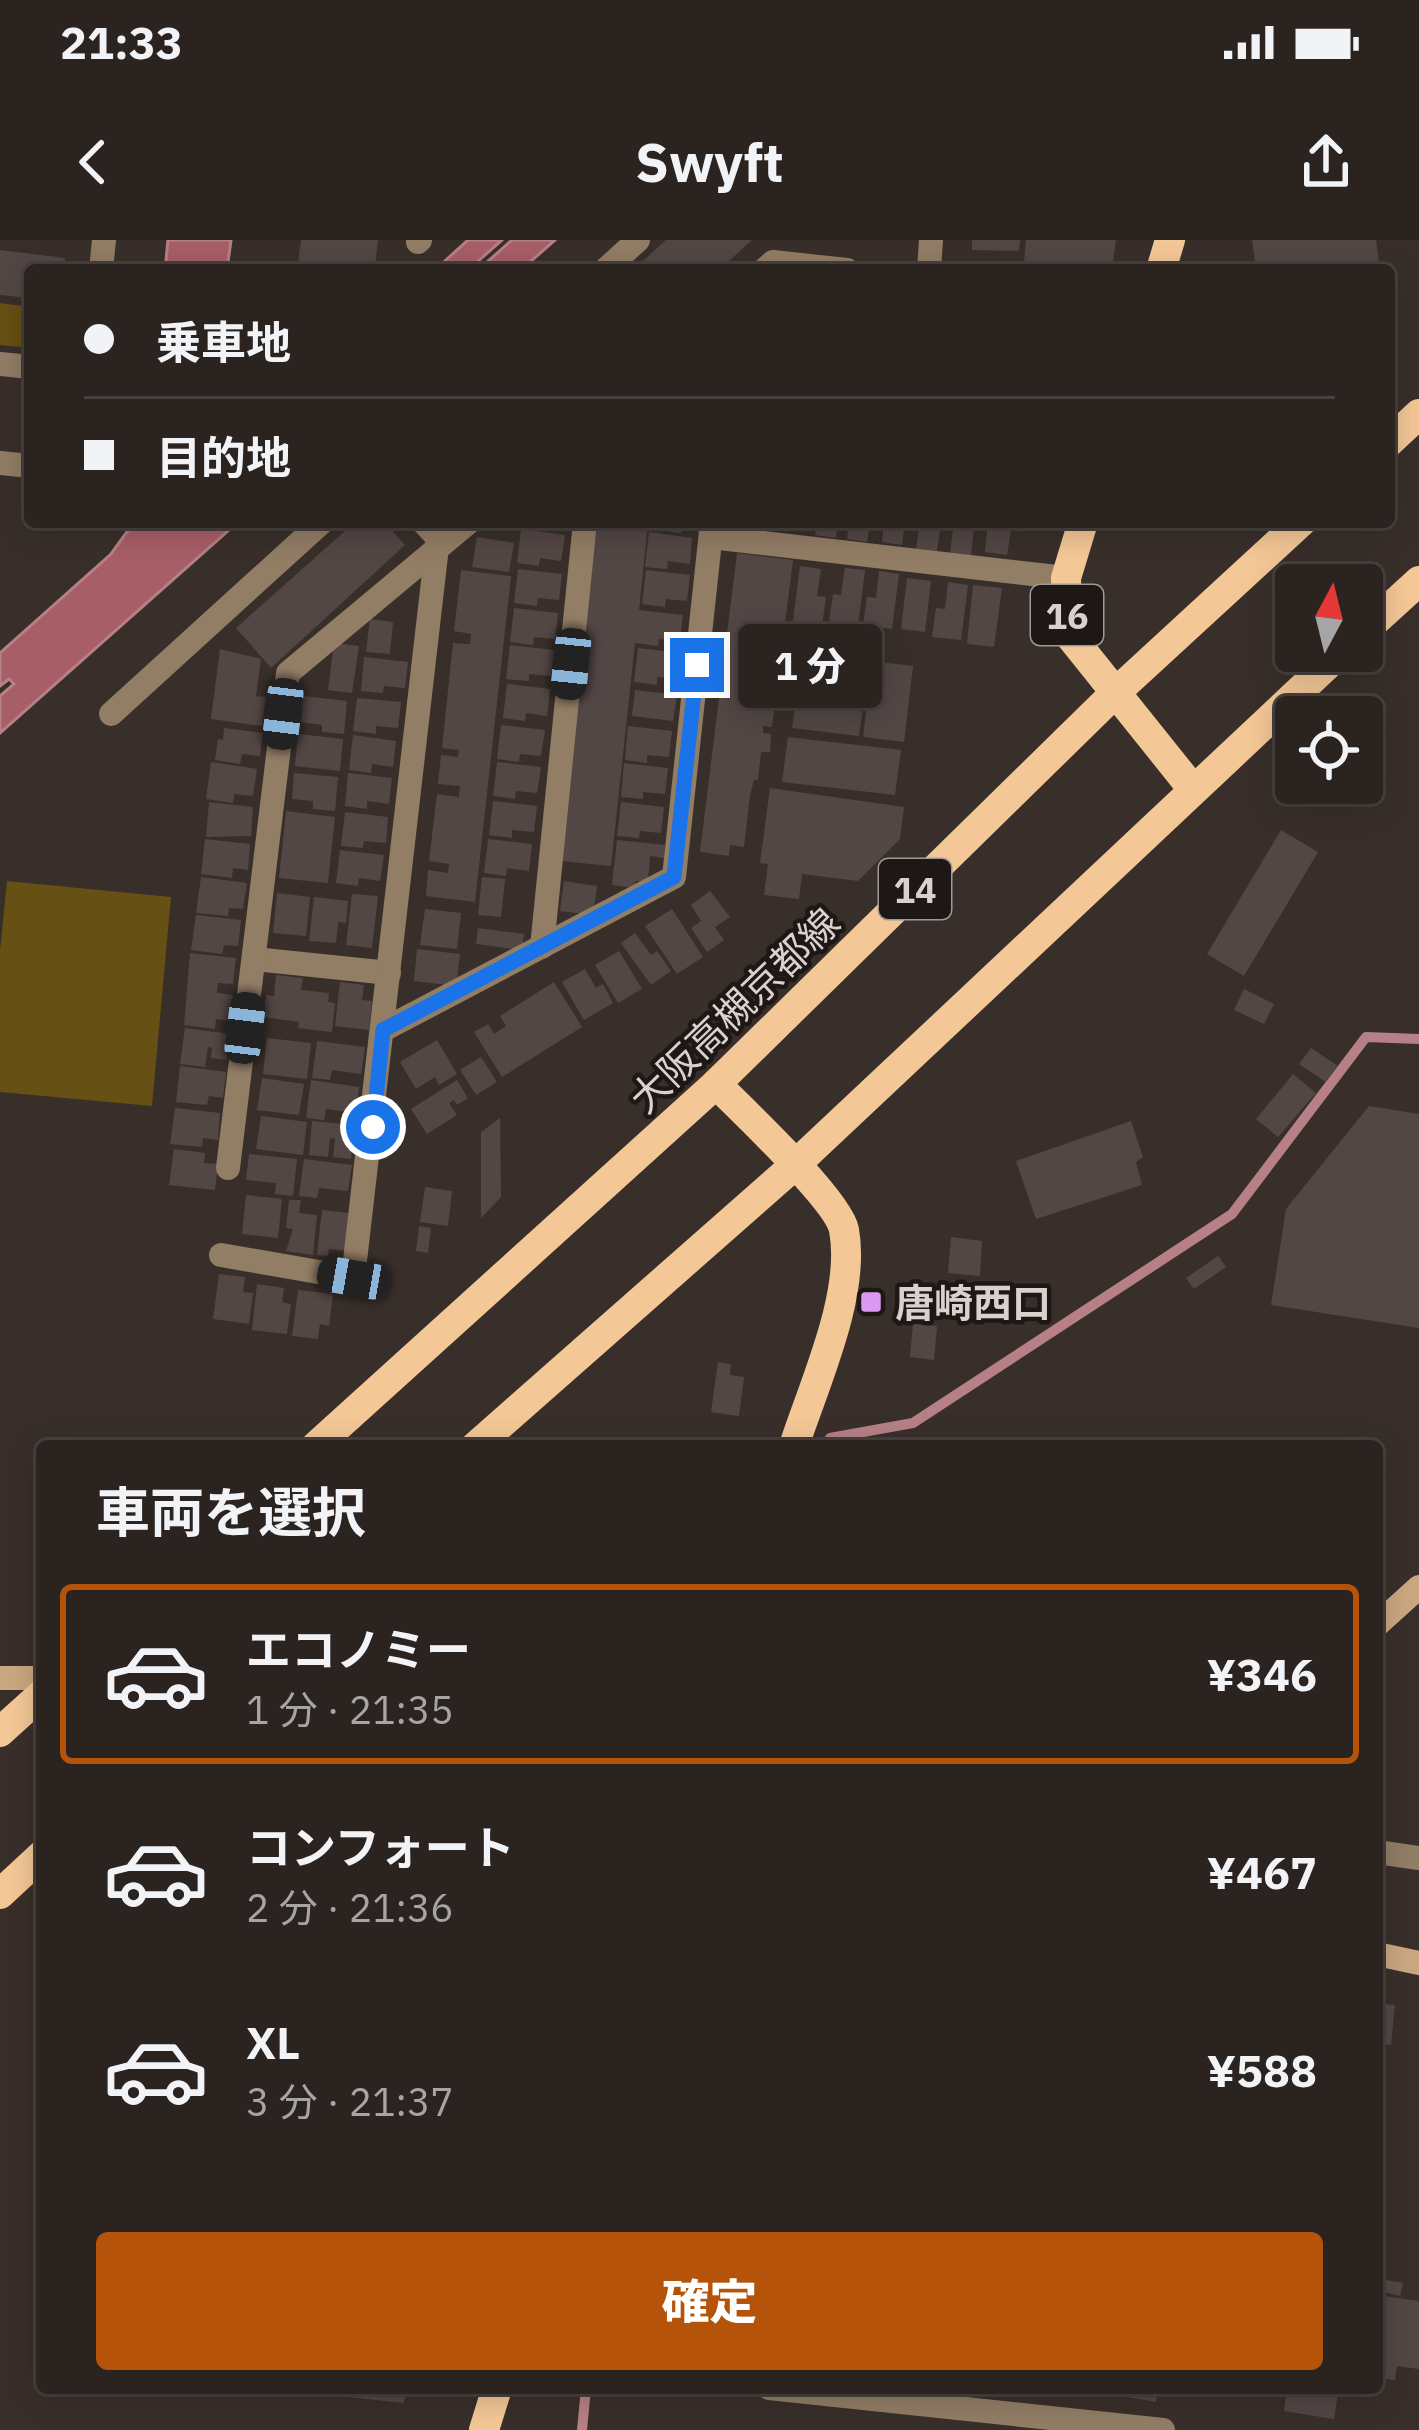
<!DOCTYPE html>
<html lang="ja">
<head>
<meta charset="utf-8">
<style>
  :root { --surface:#2b2320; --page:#372f2d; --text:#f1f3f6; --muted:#a6a4a5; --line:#47403e; --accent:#b45309 }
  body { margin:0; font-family:"IBM Plex Sans","Noto Sans JP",sans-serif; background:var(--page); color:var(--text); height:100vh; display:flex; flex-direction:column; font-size:45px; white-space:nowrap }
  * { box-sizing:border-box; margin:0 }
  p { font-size:39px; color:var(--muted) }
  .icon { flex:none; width:66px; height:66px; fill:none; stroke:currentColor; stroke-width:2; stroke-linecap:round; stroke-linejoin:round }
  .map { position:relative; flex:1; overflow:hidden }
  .panel { position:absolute; left:36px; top:1200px; width:1347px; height:954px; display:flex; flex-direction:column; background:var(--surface); border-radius:12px; box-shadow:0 6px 30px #0003,0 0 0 3px var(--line) }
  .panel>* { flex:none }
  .banner { position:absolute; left:24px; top:24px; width:1371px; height:264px; border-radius:12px; box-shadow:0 6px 30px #0003,0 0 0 3px var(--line); display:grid; align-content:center; height:264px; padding:0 60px; background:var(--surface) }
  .needle { width:78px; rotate:7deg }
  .fabs { position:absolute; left:1275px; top:324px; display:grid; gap:24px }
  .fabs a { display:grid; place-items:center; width:108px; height:108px; border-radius:12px; background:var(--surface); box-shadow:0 6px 30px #0003,0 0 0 3px var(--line); font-size:60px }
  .end { position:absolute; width:54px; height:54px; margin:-27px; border:15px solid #1a73e8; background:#fff; box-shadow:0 0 0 6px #fff }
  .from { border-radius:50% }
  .bubble { position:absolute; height:84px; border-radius:12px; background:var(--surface); box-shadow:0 6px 30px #0003,0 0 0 3px var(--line); font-size:39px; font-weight:800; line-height:84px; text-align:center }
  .car { position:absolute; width:36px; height:72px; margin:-36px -18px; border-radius:15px; box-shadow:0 0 9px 3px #0007; background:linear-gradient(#222 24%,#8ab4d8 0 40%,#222 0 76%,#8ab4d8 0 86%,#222 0) }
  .banner b { display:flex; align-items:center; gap:42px; height:114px; font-size:45px }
  .banner b+b { border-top:3px solid var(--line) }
  .banner i { width:30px; height:30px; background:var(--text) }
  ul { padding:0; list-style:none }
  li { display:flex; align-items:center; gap:36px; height:180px; margin:0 24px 18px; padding:0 36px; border:6px solid transparent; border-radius:12px }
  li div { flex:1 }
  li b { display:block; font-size:45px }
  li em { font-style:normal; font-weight:800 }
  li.on { border-color:var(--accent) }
  li>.icon { width:108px; height:108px; stroke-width:1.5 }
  h2 { padding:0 60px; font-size:54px; line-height:144px }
  .cta { display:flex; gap:24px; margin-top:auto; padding:24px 60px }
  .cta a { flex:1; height:138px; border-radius:12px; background:var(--accent); color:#fff; font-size:48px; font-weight:800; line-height:138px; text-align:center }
  .status { display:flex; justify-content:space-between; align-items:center; height:84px; padding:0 60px; background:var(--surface); direction:ltr }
  .status svg { height:33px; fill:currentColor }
  header { display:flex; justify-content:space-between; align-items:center; height:156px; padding:0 60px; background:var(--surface); font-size:54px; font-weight:800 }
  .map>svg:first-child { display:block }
  .green { fill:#675013 }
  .water { fill:#a75e67; stroke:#b68086; stroke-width:3 }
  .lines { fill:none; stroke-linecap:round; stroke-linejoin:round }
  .stream { stroke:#b68086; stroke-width:10 }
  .building { fill:#534745 }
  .street { stroke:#927d65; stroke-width:24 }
  .secondary { stroke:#caa781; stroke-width:24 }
  .primary { stroke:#f4c796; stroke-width:30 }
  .route { stroke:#1a73e8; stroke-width:15 }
  .poi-dot { fill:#dc99f4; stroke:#1d1816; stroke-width:4.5 }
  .labels { text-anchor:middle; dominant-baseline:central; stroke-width:9; stroke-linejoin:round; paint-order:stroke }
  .shield { fill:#1d1816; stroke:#a09a97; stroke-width:3 }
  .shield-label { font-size:36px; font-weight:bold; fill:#d8d1ce }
  .street-label { font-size:39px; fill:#d8d1ce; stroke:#1d1816 }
  .poi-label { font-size:39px; font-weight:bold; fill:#d8d1ce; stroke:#1d1816; text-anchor:start }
</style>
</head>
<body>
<div class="status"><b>21:33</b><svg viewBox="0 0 49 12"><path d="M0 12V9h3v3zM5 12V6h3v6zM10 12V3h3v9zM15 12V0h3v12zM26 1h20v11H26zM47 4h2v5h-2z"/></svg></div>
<header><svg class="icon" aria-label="back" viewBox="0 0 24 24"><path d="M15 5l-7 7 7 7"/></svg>Swyft<svg class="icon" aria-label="share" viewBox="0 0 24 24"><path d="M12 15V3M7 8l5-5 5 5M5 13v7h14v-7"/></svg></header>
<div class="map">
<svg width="1419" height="2190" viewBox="0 0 1419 2190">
  <rect width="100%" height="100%" fill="#392f2a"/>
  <g class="green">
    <polygon points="0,63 30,67 30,108 0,105"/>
    <polygon points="7,641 171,657 152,866 0,852 0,711"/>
  </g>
  <g class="water">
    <polygon points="168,0 231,0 227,30 165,30"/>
    <polygon points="468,0 502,0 468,30 435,30"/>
    <polygon points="512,0 555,0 521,30 478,30"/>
    <polygon points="134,282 238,282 0,493 0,456 14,444 9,439 0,446 0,413 111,314"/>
  </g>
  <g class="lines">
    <g class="stream">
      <polyline points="827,1206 830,1198 913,1183 1232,974 1366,797 1419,799"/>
      <polyline points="582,2190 586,2148"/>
    </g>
  </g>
  <g class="building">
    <polygon points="301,0 378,0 375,28 298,24"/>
    <polygon points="666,0 752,0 719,30 633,30"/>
    <polygon points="972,0 1020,0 1019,11 972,10"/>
    <polygon points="1026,0 1116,0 1112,30 1024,22"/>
    <polygon points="1252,0 1376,0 1380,30 1256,30"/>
    <polygon points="0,10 65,18 64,30 30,30 30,58 0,55"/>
    <polygon points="355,282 384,282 405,305 271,428 236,388"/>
    <polygon points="597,282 648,282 639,370 683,375 680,401 659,399 658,406 635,403 611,626 561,621"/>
    <polygon points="655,282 683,282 681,293 654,289"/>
    <polygon points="817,282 838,282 836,298 815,295"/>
    <polygon points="849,282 870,282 867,302 847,299"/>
    <polygon points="884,282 905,282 902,305 882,302"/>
    <polygon points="920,282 941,282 937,311 916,309"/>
    <polygon points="954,282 984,282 983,290 974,288 971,316 950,313"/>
    <polygon points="988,282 1022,282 1020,292 1011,290 1007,315 985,312"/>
    <polygon points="521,289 565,295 561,321 540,318 539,326 517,323"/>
    <polygon points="649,292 692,298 690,324 668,321 667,329 645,327"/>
    <polygon points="477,297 514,303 509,332 472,327"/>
    <polygon points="737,313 793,320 772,487 763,486 763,493 771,494 770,512 761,512 758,540 754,540 750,555 744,607 730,605 729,616 700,612"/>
    <polygon points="800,326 821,329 817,356 826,357 822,386 793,381"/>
    <polygon points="845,328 865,330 858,386 829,382 833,354 841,355"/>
    <polygon points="518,329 562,334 559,360 538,358 537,366 514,363"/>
    <polygon points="461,330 511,336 475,662 426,656 428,630 448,633 449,624 429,621 437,554 459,557 460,546 438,544 441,515 458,517 459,510 442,508 453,403 470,404 471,394 454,391"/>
    <polygon points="646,330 690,335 687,361 666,359 665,367 642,364"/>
    <polygon points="879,331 899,334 892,389 863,385 867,357 876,358"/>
    <polygon points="907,338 931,341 925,392 901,389"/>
    <polygon points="948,342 968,345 961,400 932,397 936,368 945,369"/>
    <polygon points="973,345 1002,348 994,407 967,404"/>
    <polygon points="514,368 558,373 555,399 534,397 533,405 510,402"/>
    <polygon points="370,379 393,382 390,414 366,412"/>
    <polygon points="334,403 359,406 352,453 328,450"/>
    <polygon points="510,405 554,410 551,436 529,434 529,441 506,439"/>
    <polygon points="638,408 682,413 679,439 657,437 657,445 634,442"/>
    <polygon points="220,409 261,419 256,456 266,457 262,486 211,479"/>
    <polygon points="364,417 408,422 405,448 384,446 383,453 361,451"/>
    <polygon points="872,421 913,426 904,502 863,497"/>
    <polygon points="799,436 866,444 859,496 792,488"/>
    <polygon points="507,444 550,449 547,476 526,473 525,481 503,478"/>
    <polygon points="635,450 677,455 673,481 632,476"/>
    <polygon points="303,456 347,461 344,494 322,492 322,485 301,482"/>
    <polygon points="357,458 401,462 398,488 376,486 376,494 353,491"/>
    <polygon points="501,485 545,490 541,516 520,514 519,522 497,519"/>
    <polygon points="628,486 672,491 669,517 647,515 647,523 625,520"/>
    <polygon points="224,488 263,493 260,516 242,514 240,524 215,520 218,499 223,500"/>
    <polygon points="298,494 343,499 340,531 295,526"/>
    <polygon points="353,495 396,501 393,527 372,524 371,533 349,530"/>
    <polygon points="788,497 901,510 895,555 782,542"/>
    <polygon points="211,522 257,529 253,556 234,554 233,563 206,559"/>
    <polygon points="497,522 541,527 537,553 516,551 515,559 493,556"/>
    <polygon points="624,523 668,528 665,554 643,552 643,559 621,557"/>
    <polygon points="294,533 338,537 335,571 313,569 313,561 292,559"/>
    <polygon points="348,533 392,538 389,564 367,561 367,569 345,566"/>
    <polygon points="770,548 904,567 900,599 858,641 802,634 799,659 764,655 768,624 760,623"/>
    <polygon points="493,561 537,566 534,592 512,590 512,598 489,595"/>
    <polygon points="209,562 253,567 251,596 206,597"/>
    <polygon points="621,562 664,567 661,593 640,591 639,598 617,596"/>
    <polygon points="286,571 335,577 328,643 279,638"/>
    <polygon points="345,572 388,577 386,603 364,601 363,608 341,606"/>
    <polygon points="1281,590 1318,612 1244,736 1207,714"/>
    <polygon points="205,599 250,604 248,630 233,628 232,638 201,634"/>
    <polygon points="488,599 532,604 529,631 507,628 506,636 484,633"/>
    <polygon points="617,600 665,605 664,618 650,616 648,642 635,641 635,648 612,645"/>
    <polygon points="340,610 384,615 380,641 359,638 358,646 336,643"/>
    <polygon points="201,637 247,643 243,669 229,668 228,676 196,673"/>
    <polygon points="482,637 505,639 501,677 478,675"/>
    <polygon points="564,641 597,646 593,675 560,671"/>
    <polygon points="710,651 730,677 715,687 724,700 707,712 691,688 701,681 691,665"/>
    <polygon points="277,653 310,657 306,696 273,693"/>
    <polygon points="352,654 378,656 372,708 346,705"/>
    <polygon points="314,657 348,661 346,683 338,682 336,703 309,701"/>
    <polygon points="425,669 461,673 457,709 420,705"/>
    <polygon points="672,669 703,717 677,734 645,686"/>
    <polygon points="196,675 241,680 238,706 224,705 222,714 191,710"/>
    <polygon points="478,688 524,694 522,710 476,704"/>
    <polygon points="635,693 651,715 657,711 671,731 651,745 621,703"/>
    <polygon points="417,709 460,714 456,746 414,741"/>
    <polygon points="619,711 642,749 618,763 595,725"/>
    <polygon points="190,713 236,718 233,744 218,743 217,753 233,755 231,781 216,779 215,789 184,785"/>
    <polygon points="585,729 596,748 603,744 613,763 584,780 562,742"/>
    <polygon points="276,735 303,738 301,750 329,753 328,762 335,763 332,792 298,788 299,782 263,777 266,755 274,756"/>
    <polygon points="340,742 364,745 362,760 372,761 369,790 335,786"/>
    <polygon points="554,742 582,787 502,837 474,792 488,784 494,794 506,786 500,776"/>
    <polygon points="1244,749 1274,764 1264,784 1234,770"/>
    <polygon points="185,788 230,794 227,820 211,818 212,808 208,807 205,827 180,824"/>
    <polygon points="267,798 311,803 307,839 263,834"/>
    <polygon points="437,800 457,834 439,845 435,837 416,849 400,822"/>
    <polygon points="317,801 365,807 361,834 332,830 330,840 312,838"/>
    <polygon points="1311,808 1338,826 1326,842 1299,824"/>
    <polygon points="481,817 497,842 476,855 460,830"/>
    <polygon points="180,826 226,832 223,858 209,856 207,865 176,862"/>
    <polygon points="1293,834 1316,853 1278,897 1256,879"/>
    <polygon points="262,838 304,844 299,875 257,870"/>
    <polygon points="311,840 359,847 356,873 326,869 324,880 306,878"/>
    <polygon points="457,840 468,858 457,865 454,860 449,863 457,875 427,894 411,869"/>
    <polygon points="1369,866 1419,874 1419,1088 1271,1065 1286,969"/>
    <polygon points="175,868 220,873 218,900 203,898 202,907 170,904"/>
    <polygon points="261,876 307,882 303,915 256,909"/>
    <polygon points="500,878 501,957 481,978 481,892"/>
    <polygon points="312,881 355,885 351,919 333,917 335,899 330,898 328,917 309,915"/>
    <polygon points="1131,881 1143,917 1136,922 1142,945 1036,979 1016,921"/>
    <polygon points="174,909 205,913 204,923 218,924 215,950 169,945"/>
    <polygon points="249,914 297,919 293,956 275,954 276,943 246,940"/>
    <polygon points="304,919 352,925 348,951 319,948 317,958 299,956"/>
    <polygon points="425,947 452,951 448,986 420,982"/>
    <polygon points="246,955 282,959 278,998 242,994"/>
    <polygon points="289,960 301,960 299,973 317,975 313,1015 286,1011 293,989 286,988"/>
    <polygon points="322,970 350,973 346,1011 329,1009 328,1016 317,1015"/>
    <polygon points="419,986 431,988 428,1013 416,1011"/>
    <polygon points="951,997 982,1001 980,1036 948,1033"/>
    <polygon points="1218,1016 1226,1027 1194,1049 1186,1038"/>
    <polygon points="219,1034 245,1037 243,1052 253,1053 249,1084 213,1079"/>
    <polygon points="257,1044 284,1048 282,1062 291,1064 287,1094 252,1090"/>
    <polygon points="298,1050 333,1054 329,1086 320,1084 318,1099 292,1096"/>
    <polygon points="913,1084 937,1086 934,1120 910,1117"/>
    <polygon points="718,1122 731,1124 730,1135 744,1137 739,1176 711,1172"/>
    <polygon points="1377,1763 1395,1765 1391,1805 1377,1803"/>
    <polygon points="1381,2039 1403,2043 1400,2056 1378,2051"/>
    <polygon points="1377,2055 1419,2061 1419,2129 1397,2126 1395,2140 1377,2138"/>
    <polygon points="329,2148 406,2148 404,2163 328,2155"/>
    <polygon points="1077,2148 1158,2148 1156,2162"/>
    <polygon points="1287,2148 1339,2148 1334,2179 1284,2171"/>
  </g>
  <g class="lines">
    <g class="street">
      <polyline points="418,2 420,0"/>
      <polyline points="101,30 104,0"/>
      <polyline points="605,30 638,0"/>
      <polyline points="764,30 773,22 847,30"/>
      <polyline points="929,30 931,0"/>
      <polyline points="0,124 30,127"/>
      <polyline points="0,223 30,226"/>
      <polyline points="711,297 1066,338"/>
      <polyline points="111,474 322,282"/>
      <polyline points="542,707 585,282"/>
      <polyline points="254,719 389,733"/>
      <polyline points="383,790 674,637 712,282"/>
      <polyline points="228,928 288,433 469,282"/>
      <polyline points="221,1015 353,1038 438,298 423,282"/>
      <polyline points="1377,1612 1419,1618"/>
      <polyline points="769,2148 1163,2190"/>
    </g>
    <g class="secondary">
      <polyline points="1377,1385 1419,1347"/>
      <polyline points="0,1438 42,1438"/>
      <polyline points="1377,1714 1419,1723"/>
    </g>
    <g class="primary">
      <polyline points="1161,30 1170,0"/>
      <polyline points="1389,202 1419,174"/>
      <polyline points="1083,282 1066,338 1067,392 1192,548"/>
      <polyline points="1362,393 1419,341"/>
      <path d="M716,844C742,870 838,960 844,990C856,1055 814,1144 794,1206"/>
      <polyline points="316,1206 716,844 1114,454 1301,282"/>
      <polyline points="476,1206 796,924 1342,411"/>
      <polyline points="0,1492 42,1454"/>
      <polyline points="0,1654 42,1615"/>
      <polyline points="484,2190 497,2148"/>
    </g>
  </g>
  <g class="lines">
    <polyline class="route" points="373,887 383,790 674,637 697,425"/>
  </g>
  <rect class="poi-dot" x="859" y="1050" width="24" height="24" rx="6"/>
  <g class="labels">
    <g class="shield">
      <rect x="1031" y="345" width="72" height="60" rx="9"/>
      <rect x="879" y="619" width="72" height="60" rx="9"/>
    </g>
    <g class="shield-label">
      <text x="1067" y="375">16</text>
      <text x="915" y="649">14</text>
    </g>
    <g class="street-label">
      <text transform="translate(734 770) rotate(-44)">大阪高槻京都線</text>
    </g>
    <g class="poi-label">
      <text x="895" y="1062">唐崎西口</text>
    </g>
  </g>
</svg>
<div class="fabs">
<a><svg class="needle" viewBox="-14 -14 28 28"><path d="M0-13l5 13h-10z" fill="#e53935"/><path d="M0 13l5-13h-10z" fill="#a6a4a5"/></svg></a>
<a><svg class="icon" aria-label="locate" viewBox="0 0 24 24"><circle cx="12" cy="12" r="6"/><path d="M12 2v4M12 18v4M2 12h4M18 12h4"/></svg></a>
</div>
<i class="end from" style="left:373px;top:887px"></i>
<i class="end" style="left:697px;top:425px"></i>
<div class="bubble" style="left:738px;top:384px;width:144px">1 分</div>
<i class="car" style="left:571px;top:424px;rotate:186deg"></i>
<i class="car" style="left:283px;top:474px;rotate:187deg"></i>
<i class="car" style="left:245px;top:788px;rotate:7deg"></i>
<i class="car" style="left:353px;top:1038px;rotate:280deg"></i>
<div class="banner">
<b><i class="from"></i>乗車地</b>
<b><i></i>目的地</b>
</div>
<section class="panel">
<h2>車両を選択</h2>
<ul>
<li class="on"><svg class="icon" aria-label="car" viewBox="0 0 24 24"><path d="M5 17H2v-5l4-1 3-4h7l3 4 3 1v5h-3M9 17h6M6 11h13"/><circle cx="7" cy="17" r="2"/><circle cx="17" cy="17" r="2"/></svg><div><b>エコノミー</b><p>1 分 · 21:35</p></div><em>¥346</em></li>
<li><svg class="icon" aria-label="car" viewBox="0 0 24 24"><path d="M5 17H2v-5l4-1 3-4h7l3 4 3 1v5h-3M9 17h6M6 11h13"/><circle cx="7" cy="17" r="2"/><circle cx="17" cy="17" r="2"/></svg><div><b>コンフォート</b><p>2 分 · 21:36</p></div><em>¥467</em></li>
<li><svg class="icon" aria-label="car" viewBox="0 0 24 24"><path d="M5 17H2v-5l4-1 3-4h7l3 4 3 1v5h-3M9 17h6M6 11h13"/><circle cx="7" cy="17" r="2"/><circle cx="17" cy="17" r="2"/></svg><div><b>XL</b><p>3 分 · 21:37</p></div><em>¥588</em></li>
</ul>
<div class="cta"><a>確定</a></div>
</section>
</div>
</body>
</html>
